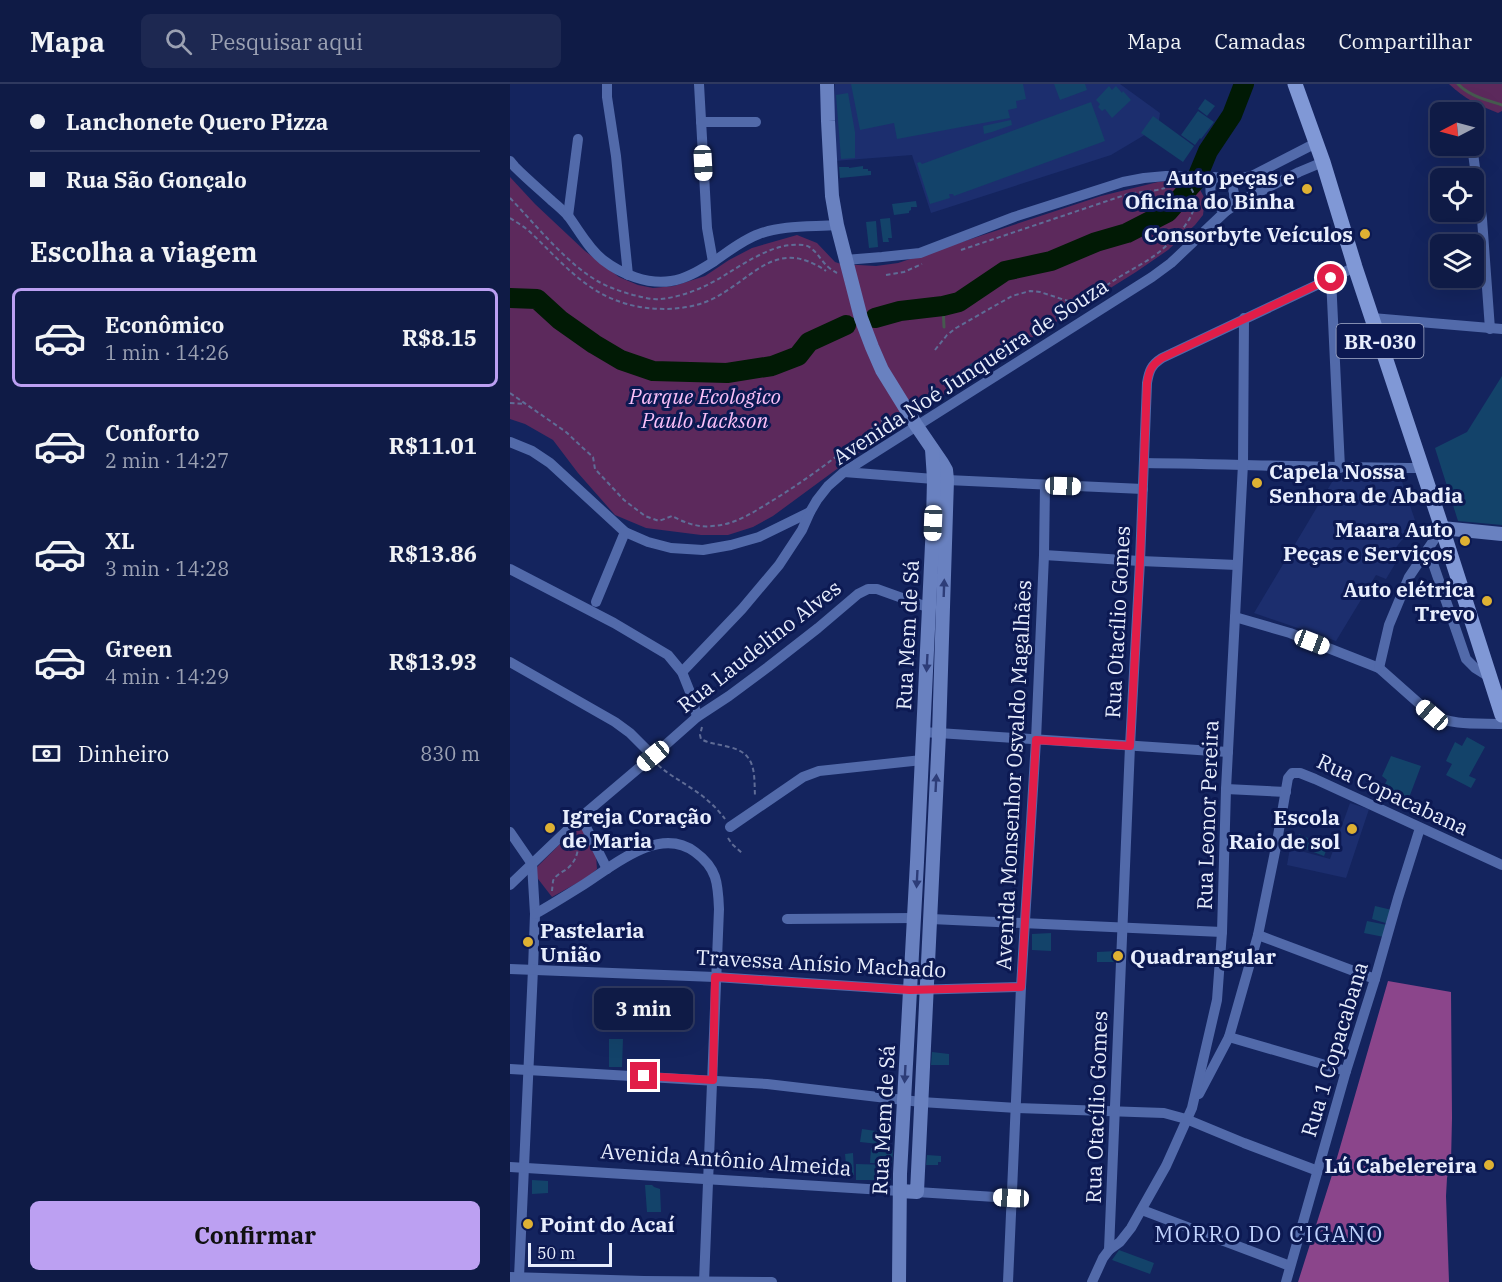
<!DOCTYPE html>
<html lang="pt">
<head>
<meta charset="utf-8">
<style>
  :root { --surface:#0f1b46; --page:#1d2851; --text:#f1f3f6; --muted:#9ba1b3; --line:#2f395f; --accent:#bca0f2 }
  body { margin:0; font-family:"IBM Plex Serif",serif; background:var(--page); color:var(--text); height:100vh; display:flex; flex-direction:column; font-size:22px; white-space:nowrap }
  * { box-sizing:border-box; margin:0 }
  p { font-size:20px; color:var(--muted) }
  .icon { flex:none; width:33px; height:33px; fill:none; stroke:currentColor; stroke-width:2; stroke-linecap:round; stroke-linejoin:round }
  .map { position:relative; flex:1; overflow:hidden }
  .side { display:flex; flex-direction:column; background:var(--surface); width:510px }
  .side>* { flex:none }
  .hud { display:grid; align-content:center; height:132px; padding:0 30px; background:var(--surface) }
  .needle { width:39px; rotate:264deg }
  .tools { position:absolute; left:920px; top:18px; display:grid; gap:12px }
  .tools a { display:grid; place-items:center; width:54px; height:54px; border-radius:9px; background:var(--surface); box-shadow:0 6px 24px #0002,0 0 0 2px var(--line); font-size:30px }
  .scale { position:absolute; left:18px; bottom:15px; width:84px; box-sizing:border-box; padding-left:6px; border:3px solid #e8eefd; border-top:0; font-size:16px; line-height:21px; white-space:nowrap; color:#e8eefd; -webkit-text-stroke:4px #0c1952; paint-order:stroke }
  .end { position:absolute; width:27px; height:27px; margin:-14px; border:8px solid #e11d48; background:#fff; box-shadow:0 0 0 3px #fff }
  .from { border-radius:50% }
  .bubble { position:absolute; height:42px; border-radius:9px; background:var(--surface); box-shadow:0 6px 24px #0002,0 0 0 2px var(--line); font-size:20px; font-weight:700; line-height:42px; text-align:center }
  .car { position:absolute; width:18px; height:36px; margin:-18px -9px; border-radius:8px; box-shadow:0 0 4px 2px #0007; background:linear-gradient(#fff 24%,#345 0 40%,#fff 0 76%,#345 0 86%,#fff 0) }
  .hud b { display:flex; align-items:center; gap:21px; height:57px; font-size:22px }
  .hud b+b { border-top:2px solid var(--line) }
  .hud i { width:15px; height:15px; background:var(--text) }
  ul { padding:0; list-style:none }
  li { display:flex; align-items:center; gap:18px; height:99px; margin:0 12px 9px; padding:0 18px; border:3px solid transparent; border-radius:9px }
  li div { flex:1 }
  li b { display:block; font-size:22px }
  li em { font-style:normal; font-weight:700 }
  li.current { border-color:var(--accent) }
  li>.icon { width:54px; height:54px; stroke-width:1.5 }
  h2 { padding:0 30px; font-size:27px; line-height:72px }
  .pay { display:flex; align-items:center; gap:15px; height:66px; padding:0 30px; font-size:22px }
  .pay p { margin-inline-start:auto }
  .cta { display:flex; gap:12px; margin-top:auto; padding:12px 30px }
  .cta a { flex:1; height:69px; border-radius:9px; background:var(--accent); color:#111; font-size:24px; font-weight:700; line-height:69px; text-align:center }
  header { display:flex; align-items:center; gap:36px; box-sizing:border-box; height:84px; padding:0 30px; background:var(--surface); border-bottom:2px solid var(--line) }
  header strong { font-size:28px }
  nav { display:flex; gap:33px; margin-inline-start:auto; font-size:21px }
  .search { width:420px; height:54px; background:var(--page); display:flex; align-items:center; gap:15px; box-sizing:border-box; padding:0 21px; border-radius:9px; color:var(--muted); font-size:22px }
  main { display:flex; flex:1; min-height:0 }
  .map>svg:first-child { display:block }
  .built { fill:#1c2e6e }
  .green { fill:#5c295c }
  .forest { fill:#8b458b }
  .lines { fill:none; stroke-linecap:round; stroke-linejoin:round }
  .stream { stroke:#465a4f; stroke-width:3 }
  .river { stroke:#011a05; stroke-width:20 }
  .building { fill:#13436a }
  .path { stroke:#5f6c96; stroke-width:2; stroke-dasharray:4.5 3; stroke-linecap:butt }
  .street { stroke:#526aaa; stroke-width:10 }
  .secondary { stroke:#6981c0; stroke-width:14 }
  .primary { stroke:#8098d6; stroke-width:15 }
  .oneway { fill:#2d3d78 }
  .route { stroke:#e11d48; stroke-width:8 }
  .poi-dot { fill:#deb133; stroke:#0c1952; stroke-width:2 }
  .labels { text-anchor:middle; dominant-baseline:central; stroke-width:6; stroke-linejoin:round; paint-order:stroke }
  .shield { fill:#0c1952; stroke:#a6aeca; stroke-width:1.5 }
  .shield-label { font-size:20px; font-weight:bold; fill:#e8eefd }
  .poi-label { font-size:21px; font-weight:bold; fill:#e8eefd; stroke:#0c1952; text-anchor:end }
  .street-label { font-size:21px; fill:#e8eefd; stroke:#0c1952 }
  .park-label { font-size:21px; font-style:italic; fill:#f9bff7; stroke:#0c1952 }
  .neighbourhood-label { font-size:22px; letter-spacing:1.5px; fill:#bed0fb; stroke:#0c1952 }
</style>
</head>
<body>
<header>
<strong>Mapa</strong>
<div class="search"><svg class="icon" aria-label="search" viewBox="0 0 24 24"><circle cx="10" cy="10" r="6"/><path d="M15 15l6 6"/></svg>Pesquisar aqui</div>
<nav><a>Mapa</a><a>Camadas</a><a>Compartilhar</a></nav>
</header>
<main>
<section class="side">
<div class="hud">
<b><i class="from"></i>Lanchonete Quero Pizza</b>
<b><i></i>Rua São Gonçalo</b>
</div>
<h2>Escolha a viagem</h2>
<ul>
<li class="current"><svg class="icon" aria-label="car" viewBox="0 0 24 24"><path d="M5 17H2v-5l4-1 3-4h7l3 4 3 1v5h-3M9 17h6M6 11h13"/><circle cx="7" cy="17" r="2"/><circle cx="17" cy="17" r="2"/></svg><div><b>Econômico</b><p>1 min · 14:26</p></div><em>R$8.15</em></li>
<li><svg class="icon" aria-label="car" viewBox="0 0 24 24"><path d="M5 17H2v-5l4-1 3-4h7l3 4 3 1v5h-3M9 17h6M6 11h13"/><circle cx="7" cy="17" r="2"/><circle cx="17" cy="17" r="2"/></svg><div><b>Conforto</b><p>2 min · 14:27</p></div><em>R$11.01</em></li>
<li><svg class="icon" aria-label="car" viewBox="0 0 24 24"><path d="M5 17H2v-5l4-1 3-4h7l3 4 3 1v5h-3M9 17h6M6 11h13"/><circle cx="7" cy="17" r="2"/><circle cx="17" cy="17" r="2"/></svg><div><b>XL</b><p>3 min · 14:28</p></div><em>R$13.86</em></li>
<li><svg class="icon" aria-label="car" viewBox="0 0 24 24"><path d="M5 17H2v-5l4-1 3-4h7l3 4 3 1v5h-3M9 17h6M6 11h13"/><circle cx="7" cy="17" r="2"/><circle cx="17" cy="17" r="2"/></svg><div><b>Green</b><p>4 min · 14:29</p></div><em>R$13.93</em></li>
</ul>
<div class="pay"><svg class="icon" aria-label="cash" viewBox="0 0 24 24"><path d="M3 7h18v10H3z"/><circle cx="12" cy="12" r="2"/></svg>Dinheiro<p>830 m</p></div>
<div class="cta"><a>Confirmar</a></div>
</section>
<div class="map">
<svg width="992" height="1198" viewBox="0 0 992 1198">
  <rect width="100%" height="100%" fill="#14245e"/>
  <g class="built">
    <polygon points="325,0 610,0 650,29 648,43 601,71 421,129 402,71 324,77"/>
    <polygon points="825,393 891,395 908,445 894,446 895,452 884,466 891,470 876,495 866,491 826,557 744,529"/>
    <polygon points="840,719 859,725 836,794 777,781 780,764 820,775"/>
  </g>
  <g class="green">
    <path d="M939,0H992V27L988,29C968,21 955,15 939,0Z"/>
    <polygon points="0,93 25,120 75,167 109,193 128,201 143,204 164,202 195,192 219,176 242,164 287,151 307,159 325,178 331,180 366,182 388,179 591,112 648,98 672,95 681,98 688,102 695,115 693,131 685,141 658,166 626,188 538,243 452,300 395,335 263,432 243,443 218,451 191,451 136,444 105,431 68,389 43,356 15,340 0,335"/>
    <polygon points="70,740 86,771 87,785 78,793 42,813 25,791 25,785"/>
  </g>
  <polygon class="forest" points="878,897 941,908 942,1034 941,1078 937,1094 936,1112 939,1198 788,1198 822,1091"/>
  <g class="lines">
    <g class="stream">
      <path d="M948,0C959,12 977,16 992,21"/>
      <polyline points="433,222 434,243"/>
    </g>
    <g class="river">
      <polyline points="0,214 27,215 50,236 84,260 111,276 143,287 217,289 262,282 288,272 299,258 336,241"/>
      <polyline points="365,234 390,227 433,222 449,218 495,187 541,177 586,158 617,149 658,128 686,96 698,67 722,31 734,0"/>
    </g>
  </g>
  <g class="building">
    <polygon points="341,0 513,0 516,15 506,17 507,24 498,26 500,34 387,55 384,39 350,46"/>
    <polygon points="544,0 575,0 577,6 550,16"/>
    <polygon points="599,2 602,6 606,2 612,9 613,7 621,16 602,34 595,25 592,27 588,23 590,20 586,16"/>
    <polygon points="338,9 345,48 345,74 331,75 326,11"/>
    <polygon points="695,15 705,22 697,32 688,25"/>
    <polygon points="581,18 595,57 444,112 443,110 439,110 440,114 420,120 407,79 410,78 412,80"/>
    <polygon points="688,27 704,38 691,55 690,54 685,61 671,51"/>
    <polygon points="643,32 684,62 673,78 631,49"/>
    <polygon points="501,36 502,41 482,48 474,50 473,42"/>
    <polygon points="353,82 353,85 358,85 358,87 361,87 361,91 330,94 329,83 339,83 339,84"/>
    <polygon points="406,117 407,123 401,123 401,126 399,127 399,129 384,131 382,120"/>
    <polygon points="380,134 382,154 378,154 379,158 373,158 370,135"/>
    <polygon points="366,137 368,163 359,164 356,138"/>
    <polygon points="494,259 496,263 461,284 459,281"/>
    <polygon points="992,292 992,441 948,437 925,364 957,348"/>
    <polygon points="957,653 975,663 959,692 966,695 961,704 936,691 942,680 936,677 945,658 952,662"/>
    <polygon points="881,672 911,682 897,719 875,711 871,708 877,696 872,692"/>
    <polygon points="789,750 798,754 797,758 801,759 802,756 818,762 814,772 785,761"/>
    <polygon points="865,822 882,826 879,840 862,835"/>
    <polygon points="857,837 877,841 874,853 854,849"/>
    <polygon points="541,849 541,867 522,866 522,850"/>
    <polygon points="608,867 609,878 587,878 587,868"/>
    <polygon points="99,955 113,955 112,983 99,983"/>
    <polygon points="422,968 439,970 439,981 421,981"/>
    <polygon points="352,1045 380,1049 378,1061 350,1058"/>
    <polygon points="361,1064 383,1066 382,1080 360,1079"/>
    <polygon points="343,1069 344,1091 337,1091 335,1070"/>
    <polygon points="417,1071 431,1072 431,1078 428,1078 428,1081 416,1081"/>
    <polygon points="346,1080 381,1081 381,1096 346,1096"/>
    <polygon points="22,1096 38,1097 38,1109 22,1110"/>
    <polygon points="135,1101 142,1101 144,1103 150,1105 151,1128 137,1128"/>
    <polygon points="609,1166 644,1179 640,1190 602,1176"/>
  </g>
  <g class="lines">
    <g class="path">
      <path d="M0,114C27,142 59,183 93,200C103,205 113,208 123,211C132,213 142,216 150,215C174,213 198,202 218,189C240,176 266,158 293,161C304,162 309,174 316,181C319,184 323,187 327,189"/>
      <path d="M0,134C6,138 13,142 19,147C50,176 74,208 117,220C141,227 175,227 198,217C242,198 264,151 316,187"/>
      <polyline points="451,166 618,110 647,106 655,104"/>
      <polyline points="376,191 394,188 412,180"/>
      <polyline points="425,266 437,251 446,244 502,212 520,207 530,208 558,217 563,224"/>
      <path d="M437,300C465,288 489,270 515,254C543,235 572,218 600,199C619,186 641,177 657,161C672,148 695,122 680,103"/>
      <path d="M0,309L56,348L73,364L83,373L85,385L114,416L135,432L149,437L162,432C173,438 188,444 202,442C226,441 245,427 265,415C304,391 339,363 374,335"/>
      <polyline points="0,319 15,320"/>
      <path d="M192,643L190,651L191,655C200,660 209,660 219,663C247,669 244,690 245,713"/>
      <path d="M148,681C159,691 171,697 184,706C195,713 207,724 215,735"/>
      <polyline points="218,754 222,760 232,769"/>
      <path d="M42,807C42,806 43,798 43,797C45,791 53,788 58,784C67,776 71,763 65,752"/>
    </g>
    <g class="street">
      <polyline points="97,0 97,13 106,72 118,191"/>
      <polyline points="189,0 197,144 203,178"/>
      <polyline points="191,38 246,38"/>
      <polyline points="962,62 972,135 980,245"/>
      <path d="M0,77L5,83C17,95 30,106 42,117C48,122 54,127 59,133C70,148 78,164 93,176C111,190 138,201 161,197C176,195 190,186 203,178C218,168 232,156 249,150C273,141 302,143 327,141"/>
      <path d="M704,93C696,107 702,121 716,127"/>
      <path d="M714,94C724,103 726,109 723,122"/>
      <polyline points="58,132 68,55"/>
      <polyline points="335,176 372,173 410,169 504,133 613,98 634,94 656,92 731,94 742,92 806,59"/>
      <polyline points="821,194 830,384"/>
      <polyline points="862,234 992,245"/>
      <polyline points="0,358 22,367 40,379 115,448 138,458 161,464 193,466 221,461 249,453 300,428"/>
      <path d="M634,379C726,380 818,384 911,384"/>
      <polyline points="334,388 437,396 633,405"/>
      <polyline points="918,465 956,575 965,584 981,594"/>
      <polyline points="534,471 630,477 727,481"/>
      <polyline points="0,485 104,539 158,571 172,588 182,613 187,633"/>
      <polyline points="86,518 115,448"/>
      <path d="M725,533L780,549L869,584L922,631C942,642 970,639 992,640"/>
      <polyline points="0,578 105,638 120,649 143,672"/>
      <polyline points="869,584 879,541 899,493 932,444"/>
      <polyline points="172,588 232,525 269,481 292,446 300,428 307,416 318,402 334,388 642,193 661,179 716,127 733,116 789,88 813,78"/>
      <polyline points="413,648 718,668"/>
      <polyline points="716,705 776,708"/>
      <polyline points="71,733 97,785"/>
      <polyline points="220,743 293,693 309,687 412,676"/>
      <polyline points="0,748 22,780 25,830 23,885 9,1193"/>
      <polyline points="0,801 71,733 143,672 187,633 219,612 258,583 308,544 348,510 358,505 367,505 420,524"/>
      <path d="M25,830C41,821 57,811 73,801C103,782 149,741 185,768C207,784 208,799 209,825L194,1198"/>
      <polyline points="277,835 404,834"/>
      <polyline points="421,835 712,848"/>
      <polyline points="748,851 865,895"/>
      <polyline points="0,885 205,893 401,906 511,903"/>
      <polyline points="719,953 836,987"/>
      <polyline points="0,985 257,1000 411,1018 507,1024 654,1029 676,1035 734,1059 808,1087"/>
      <polyline points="689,1010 719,953 748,851 766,763 778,694 782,689 790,689 805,695 992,781"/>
      <polyline points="0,1083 390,1107"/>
      <polyline points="407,1108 501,1114"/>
      <polyline points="632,1126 780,1182"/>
      <path d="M599,1166L620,662L630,477L637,299C639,287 641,281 652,274L845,183"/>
      <polyline points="0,1193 134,1197 262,1198"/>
      <polyline points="498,1198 511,903 526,656 534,471 535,401"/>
      <polyline points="582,1198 593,1174 599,1166 610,1158 621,1144 656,1082 665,1062 682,1024 707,916 712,848 716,705 733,380 734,234"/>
      <polyline points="776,1198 836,987 865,895 888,814 910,744"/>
    </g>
    <g class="secondary">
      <polyline points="317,0 318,37 322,112 327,141 351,234 362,263 372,286 406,341 432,379 436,386 437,396 429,650 407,1108 390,1107"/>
      <polyline points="932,444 992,450"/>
      <polyline points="389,1198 390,1090 407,778 423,439 424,395 422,365"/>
    </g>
    <polyline class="primary" points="785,0 813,78 845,183 932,444 992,631"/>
  </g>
  <defs><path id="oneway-solid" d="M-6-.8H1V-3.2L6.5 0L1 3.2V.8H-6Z" transform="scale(1.5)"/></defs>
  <g class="oneway">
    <use href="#oneway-solid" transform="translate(434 504) rotate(-88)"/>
    <use href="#oneway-solid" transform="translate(417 579) rotate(93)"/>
    <use href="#oneway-solid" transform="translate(426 699) rotate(-87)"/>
    <use href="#oneway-solid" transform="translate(407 795) rotate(93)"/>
    <use href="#oneway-solid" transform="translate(395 990) rotate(93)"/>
  </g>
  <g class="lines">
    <path class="route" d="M134,992L203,996L205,893L400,906L511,903L526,656L620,662L630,477L637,299C639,287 641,281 652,274L821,194"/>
  </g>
  <g class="poi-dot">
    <circle cx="797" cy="105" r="6"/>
    <circle cx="855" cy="150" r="6"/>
    <circle cx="747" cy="399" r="6"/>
    <circle cx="955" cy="457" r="6"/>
    <circle cx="977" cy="517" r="6"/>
    <circle cx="40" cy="744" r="6"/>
    <circle cx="842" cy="745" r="6"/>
    <circle cx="18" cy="858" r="6"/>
    <circle cx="608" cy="872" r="6"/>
    <circle cx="979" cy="1081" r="6"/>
    <circle cx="18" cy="1140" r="6"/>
  </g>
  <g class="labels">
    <rect class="shield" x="826.5" y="240" width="87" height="34" rx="4.5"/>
    <g class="shield-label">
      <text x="870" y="257">BR-030</text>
    </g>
    <g class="poi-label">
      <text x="785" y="93">Auto peças e<tspan x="785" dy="24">Oficina do Binha</tspan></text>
      <text x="843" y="150">Consorbyte Veículos</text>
      <text x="759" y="387" text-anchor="start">Capela Nossa<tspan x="759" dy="24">Senhora de Abadia</tspan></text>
      <text x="943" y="445">Maara Auto<tspan x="943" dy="24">Peças e Serviços</tspan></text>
      <text x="965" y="505">Auto elétrica<tspan x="965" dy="24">Trevo</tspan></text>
      <text x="52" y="732" text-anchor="start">Igreja Coração<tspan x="52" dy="24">de Maria</tspan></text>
      <text x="830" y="733">Escola<tspan x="830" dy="24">Raio de sol</tspan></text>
      <text x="30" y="846" text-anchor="start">Pastelaria<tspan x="30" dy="24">União</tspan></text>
      <text x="620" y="872" text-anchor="start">Quadrangular</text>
      <text x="967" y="1081">Lú Cabelereira</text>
      <text x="30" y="1140" text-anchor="start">Point do Acaí</text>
    </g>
    <g class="street-label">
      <text transform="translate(460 287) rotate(-33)">Avenida Noé Junqueira de Souza</text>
      <text transform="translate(607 538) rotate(-87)">Rua Otacílio Gomes</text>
      <text transform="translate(397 551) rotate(-87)">Rua Mem de Sá</text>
      <text transform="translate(249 562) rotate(-38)">Rua Laudelino Alves</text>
      <text transform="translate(503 691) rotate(-87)">Avenida Monsenhor Osvaldo Magalhães</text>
      <text transform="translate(883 710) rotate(25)">Rua Copacabana</text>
      <text transform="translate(697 731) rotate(-88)">Rua Leonor Pereira</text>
      <text transform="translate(311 879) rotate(3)">Travessa Anísio Machado</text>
      <text transform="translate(824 965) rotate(-73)">Rua 1 Copacabana</text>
      <text transform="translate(586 1023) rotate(-88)">Rua Otacílio Gomes</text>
      <text transform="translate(373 1036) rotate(-87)">Rua Mem de Sá</text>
      <text transform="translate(216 1075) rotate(4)">Avenida Antônio Almeida</text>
    </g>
    <g class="park-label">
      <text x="195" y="312">Parque Ecologico<tspan x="195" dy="24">Paulo Jackson</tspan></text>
    </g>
    <g class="neighbourhood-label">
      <text x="759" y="1149">MORRO DO CIGANO</text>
    </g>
  </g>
</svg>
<div class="tools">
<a><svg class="needle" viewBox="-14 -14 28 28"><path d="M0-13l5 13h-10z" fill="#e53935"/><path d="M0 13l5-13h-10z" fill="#9ba1b3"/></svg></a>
<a><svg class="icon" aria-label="locate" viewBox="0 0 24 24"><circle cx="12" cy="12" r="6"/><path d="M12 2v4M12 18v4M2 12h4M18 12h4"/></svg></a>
<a><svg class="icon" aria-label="layers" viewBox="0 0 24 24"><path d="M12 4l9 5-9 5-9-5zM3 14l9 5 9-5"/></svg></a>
</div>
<div class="scale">50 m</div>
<i class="end from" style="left:821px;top:194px"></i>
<i class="end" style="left:134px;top:992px"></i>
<div class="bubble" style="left:84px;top:904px;width:99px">3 min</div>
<i class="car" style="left:193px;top:79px;rotate:177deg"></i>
<i class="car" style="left:553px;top:402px;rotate:92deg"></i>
<i class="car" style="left:423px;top:439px;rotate:182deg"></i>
<i class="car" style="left:802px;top:558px;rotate:111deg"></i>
<i class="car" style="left:922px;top:631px;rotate:311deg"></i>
<i class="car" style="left:143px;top:672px;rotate:230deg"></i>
<i class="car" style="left:501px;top:1114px;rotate:273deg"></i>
</div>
</main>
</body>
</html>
